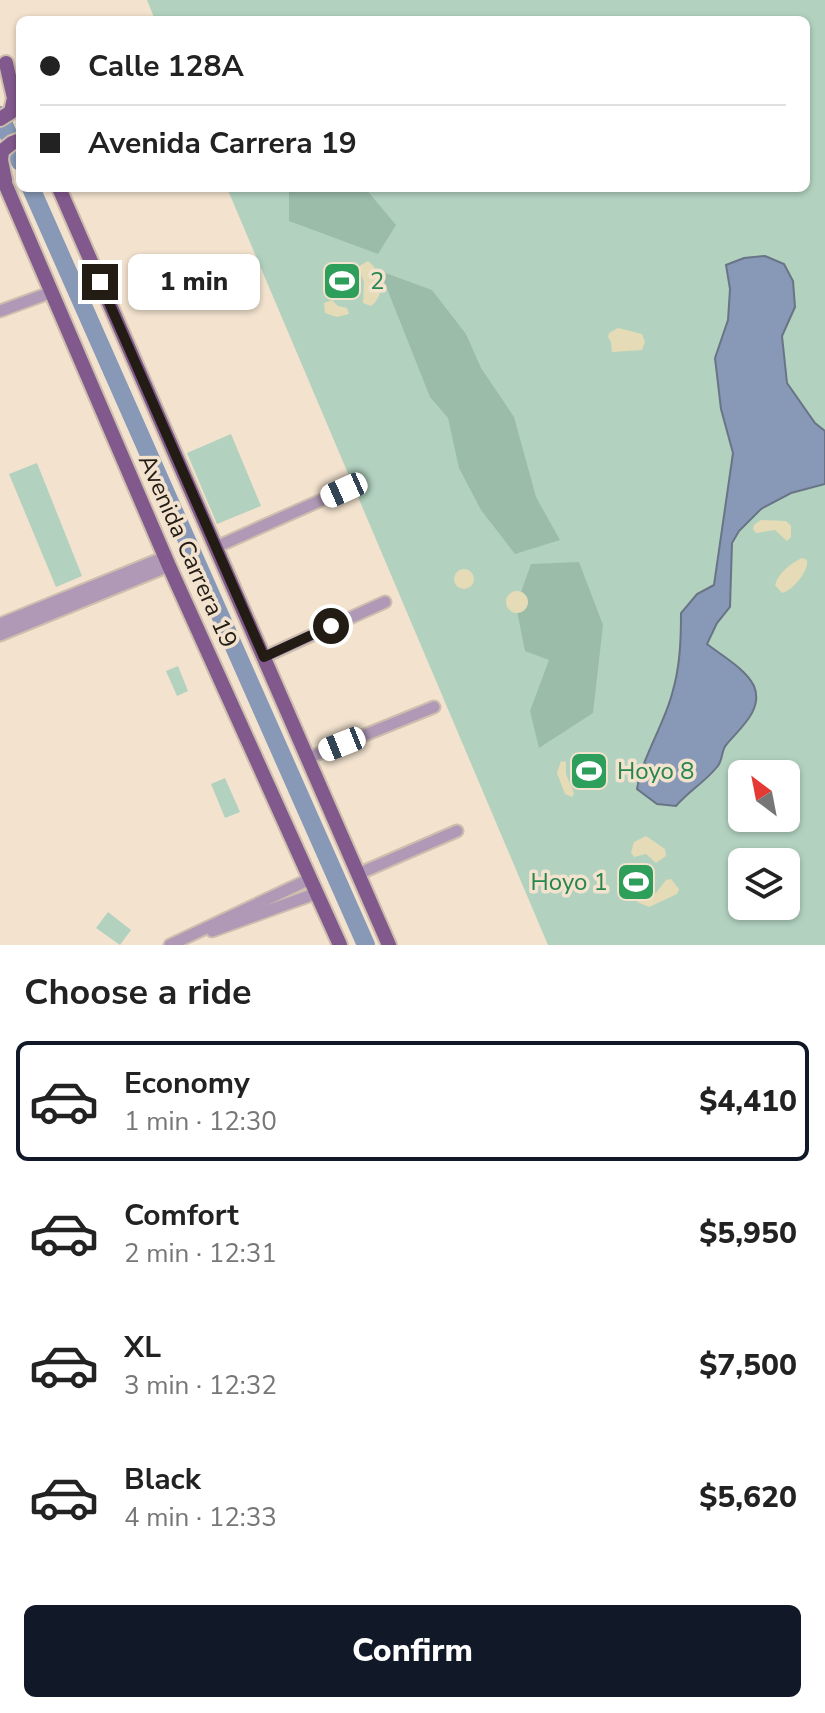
<!DOCTYPE html>
<html lang="en">
<head>
<meta charset="utf-8">
<style>
  :root { --surface:#fff; --page:#f6f6f6; --text:#222; --muted:#767676; --line:#e0e0e0; --accent:#111827 }
  body { margin:0; font-family:"Nunito Sans",sans-serif; background:var(--page); color:var(--text); height:100vh; display:flex; flex-direction:column; font-size:30px; white-space:nowrap }
  * { box-sizing:border-box; margin:0 }
  p { font-size:26px; color:var(--muted) }
  .icon { flex:none; width:44px; height:44px; fill:none; stroke:currentColor; stroke-width:2; stroke-linecap:round; stroke-linejoin:round }
  .map { position:relative; height:945px; overflow:hidden }
  .details { display:flex; flex-direction:column; background:var(--surface); flex:1 }
  .details>* { flex:none }
  .banner { position:absolute; left:16px; top:16px; width:794px; height:176px; border-radius:12px; box-shadow:0 2px 6px #0004; display:grid; align-content:center; height:176px; padding:0 24px; background:var(--surface) }
  .needle { width:52px; rotate:328deg }
  .fabs { position:absolute; left:728px; top:760px; display:grid; gap:16px }
  .fabs a { display:grid; place-items:center; width:72px; height:72px; border-radius:12px; background:var(--surface); box-shadow:0 2px 6px #0004; font-size:40px }
  .end { position:absolute; width:36px; height:36px; margin:-18px; border:10px solid #221c15; background:#fff; box-shadow:0 0 0 4px #fff }
  .from { border-radius:50% }
  .bubble { position:absolute; height:56px; border-radius:12px; background:var(--surface); box-shadow:0 2px 6px #0004; font-size:26px; font-weight:800; line-height:56px; text-align:center }
  .car { position:absolute; width:24px; height:48px; margin:-24px -12px; border-radius:10px; box-shadow:0 0 6px 2px #0007; background:linear-gradient(#fff 24%,#345 0 40%,#fff 0 76%,#345 0 86%,#fff 0) }
  .banner b { display:flex; align-items:center; gap:28px; height:76px; font-size:30px }
  .banner b+b { border-top:2px solid var(--line) }
  .banner i { width:20px; height:20px; background:var(--text) }
  ul { padding:0; list-style:none }
  li { display:flex; align-items:center; gap:24px; height:120px; margin:0 16px 12px; padding:0 8px; border:4px solid transparent; border-radius:12px }
  li div { flex:1 }
  li b { display:block; font-size:30px }
  li em { font-style:normal; font-weight:800 }
  li.current { border-color:var(--accent) }
  li>.icon { width:72px; height:72px; stroke-width:1.5 }
  h2 { padding:0 24px; font-size:36px; line-height:96px }
  .button { display:flex; gap:16px; margin-top:auto; padding:16px 24px }
  .button a { flex:1; height:92px; border-radius:12px; background:var(--accent); color:#fff; font-size:32px; font-weight:800; line-height:92px; text-align:center }
  .map>svg:first-child { display:block }
  .green { fill:#b2d2bf; fill-rule:evenodd }
  .forest { fill:#9abca8 }
  .sand { fill:#e5dbb6 }
  .water { fill:#8799b6; stroke:#697486; stroke-width:2 }
  .lines { fill:none; stroke-linecap:round; stroke-linejoin:round }
  .river { stroke:#8799b6; stroke-width:18 }
  .minor-casing { stroke:#cdbead; stroke-width:15 }
  .major-casing { stroke:#cdbead; stroke-width:18 }
  .minor { stroke:#b099b6; stroke-width:11 }
  .major { stroke:#82598d; stroke-width:14 }
  .route { stroke:#221c15; stroke-width:10 }
  .labels { text-anchor:middle; dominant-baseline:central; stroke-width:7; stroke-linejoin:round; paint-order:stroke }
  .leisure-label { font-size:24px; fill:#27864d; stroke:#f2e2ce; text-anchor:start }
  .street-label { font-size:24px; fill:#221c15; stroke:#f2e2ce }
</style>
</head>
<body>
<div class="map">
<svg width="825" height="945" viewBox="0 0 825 945">
  <rect width="100%" height="100%" fill="#f2e2ce"/>
  <g class="green">
    <path d="M147,0H825V945H548L227,188H806V20H155ZM742,774H786V818H742ZM742,862H786V906H742Z"/>
    <polygon points="231,434 261,506 217,524 187,453"/>
    <polygon points="37,463 82,576 56,587 9,474"/>
    <polygon points="178,666 188,691 177,696 166,671"/>
    <polygon points="225,778 240,812 225,818 211,784"/>
    <polygon points="108,912 131,930 120,945 96,928"/>
  </g>
  <g class="forest">
    <polygon points="289,188 365,188 396,225 378,254 289,221"/>
    <polygon points="380,271 432,290 466,334 481,368 514,417 536,497 560,540 515,554 481,510 459,468 448,418 430,397"/>
    <polygon points="579,562 603,625 593,713 539,748 530,711 549,660 525,651 516,606 531,564"/>
  </g>
  <g class="sand">
    <path d="M368,261C382,272 387,294 371,306L363,303L364,282L358,267Z"/>
    <polygon points="332,300 338,306 347,308 349,314 337,317 325,313 324,303"/>
    <polygon points="618,328 642,334 645,342 642,350 612,352 611,342 608,337 609,333"/>
    <polygon points="761,520 786,521 791,526 791,537 787,541 775,530 756,533 753,529 754,525"/>
    <path d="M802,558L807,560C809,571 793,590 782,593L775,585C779,572 790,564 802,558Z"/>
    <circle cx="464" cy="579" r="10"/>
    <circle cx="517" cy="602" r="11"/>
    <polygon points="561,761 566,762 566,774 574,793 572,797 565,794 557,773"/>
    <polygon points="646,836 665,849 666,856 656,863 646,854 634,857 631,852 634,842"/>
    <polygon points="671,879 679,889 677,894 649,907 637,902 640,896 655,894 666,880"/>
  </g>
  <path class="water" d="M765,256L784,264L793,281L795,307L782,336L787,383L815,423L825,431V484L791,493L761,509L739,531L732,543L730,607L717,623L707,644C721,655 746,669 754,686C764,710 739,729 726,745C721,751 723,761 717,767C705,782 689,791 676,806L657,804L637,789C643,755 663,727 672,694C680,667 681,641 681,613L697,594L714,585L733,453L721,409L715,358L728,320L730,289L726,265L744,258Z"/>
  <g class="lines">
    <g class="river">
      <polyline points="0,115 20,162"/>
      <polyline points="31,188 366,945"/>
    </g>
    <g class="minor-casing">
      <g id="minor">
        <polyline points="0,311 52,292"/>
        <polyline points="216,547 344,490"/>
        <polyline points="0,624 165,557"/>
        <polyline points="0,635 169,566"/>
        <polyline points="264,657 385,602"/>
        <polyline points="308,758 434,707"/>
        <polyline points="358,874 457,831"/>
        <polyline points="212,931 317,893"/>
        <polyline points="170,945 310,879"/>
      </g>
    </g>
    <g class="major-casing">
      <g id="major">
        <polyline points="0,119 11,112 14,98 6,63"/>
        <polyline points="0,172 169,566 340,945"/>
        <polyline points="5,180 1,160 2,151 12,143 20,140"/>
        <polyline points="59,188 389,945"/>
      </g>
    </g>
    <use href="#minor" class="minor"/>
    <use href="#major" class="major"/>
  </g>
  <g class="lines">
    <polyline class="route" points="100,282 264,657 331,626"/>
  </g>
  <defs>
    <g id="stadium-square" transform="scale(2)"><rect x="-9" y="-9" width="18" height="18" rx="4" fill="#2e9e5b" stroke="#f2e2ce"/><path d="M0-5a6.5 5 0 1 0 0 10a6.5 5 0 1 0 0-10ZM-3.5-1.8h7v3.6h-7Z" fill="#fff"/></g>
  </defs>
  <g fill-rule="evenodd">
    <use href="#stadium-square" x="342" y="281"/>
    <use href="#stadium-square" x="589" y="771"/>
    <use href="#stadium-square" x="636" y="882"/>
  </g>
  <g class="labels">
    <g class="leisure-label">
      <text x="370" y="281">2</text>
      <text x="617" y="771">Hoyo 8</text>
      <text x="608" y="882" text-anchor="end">Hoyo 1</text>
    </g>
    <g class="street-label">
      <text transform="translate(188 551) rotate(66)">Avenida Carrera 19</text>
    </g>
  </g>
</svg>
<div class="fabs">
<a><svg class="needle" viewBox="-14 -14 28 28"><path d="M0-13l5 13h-10z" fill="#e53935"/><path d="M0 13l5-13h-10z" fill="#767676"/></svg></a>
<a><svg class="icon" aria-label="layers" viewBox="0 0 24 24"><path d="M12 4l9 5-9 5-9-5zM3 14l9 5 9-5"/></svg></a>
</div>
<i class="end from" style="left:331px;top:626px"></i>
<i class="end" style="left:100px;top:282px"></i>
<div class="bubble" style="left:128px;top:254px;width:132px">1 min</div>
<i class="car" style="left:344px;top:490px;rotate:246deg"></i>
<i class="car" style="left:342px;top:744px;rotate:248deg"></i>
<div class="banner">
<b><i class="from"></i>Calle 128A</b>
<b><i></i>Avenida Carrera 19</b>
</div>
</div>
<section class="details">
<h2>Choose a ride</h2>
<ul>
<li class="current"><svg class="icon" aria-label="car" viewBox="0 0 24 24"><path d="M5 17H2v-5l4-1 3-4h7l3 4 3 1v5h-3M9 17h6M6 11h13"/><circle cx="7" cy="17" r="2"/><circle cx="17" cy="17" r="2"/></svg><div><b>Economy</b><p>1 min · 12:30</p></div><em>$4,410</em></li>
<li><svg class="icon" aria-label="car" viewBox="0 0 24 24"><path d="M5 17H2v-5l4-1 3-4h7l3 4 3 1v5h-3M9 17h6M6 11h13"/><circle cx="7" cy="17" r="2"/><circle cx="17" cy="17" r="2"/></svg><div><b>Comfort</b><p>2 min · 12:31</p></div><em>$5,950</em></li>
<li><svg class="icon" aria-label="car" viewBox="0 0 24 24"><path d="M5 17H2v-5l4-1 3-4h7l3 4 3 1v5h-3M9 17h6M6 11h13"/><circle cx="7" cy="17" r="2"/><circle cx="17" cy="17" r="2"/></svg><div><b>XL</b><p>3 min · 12:32</p></div><em>$7,500</em></li>
<li><svg class="icon" aria-label="car" viewBox="0 0 24 24"><path d="M5 17H2v-5l4-1 3-4h7l3 4 3 1v5h-3M9 17h6M6 11h13"/><circle cx="7" cy="17" r="2"/><circle cx="17" cy="17" r="2"/></svg><div><b>Black</b><p>4 min · 12:33</p></div><em>$5,620</em></li>
</ul>
<div class="button"><a>Confirm</a></div>
</section>
</body>
</html>
